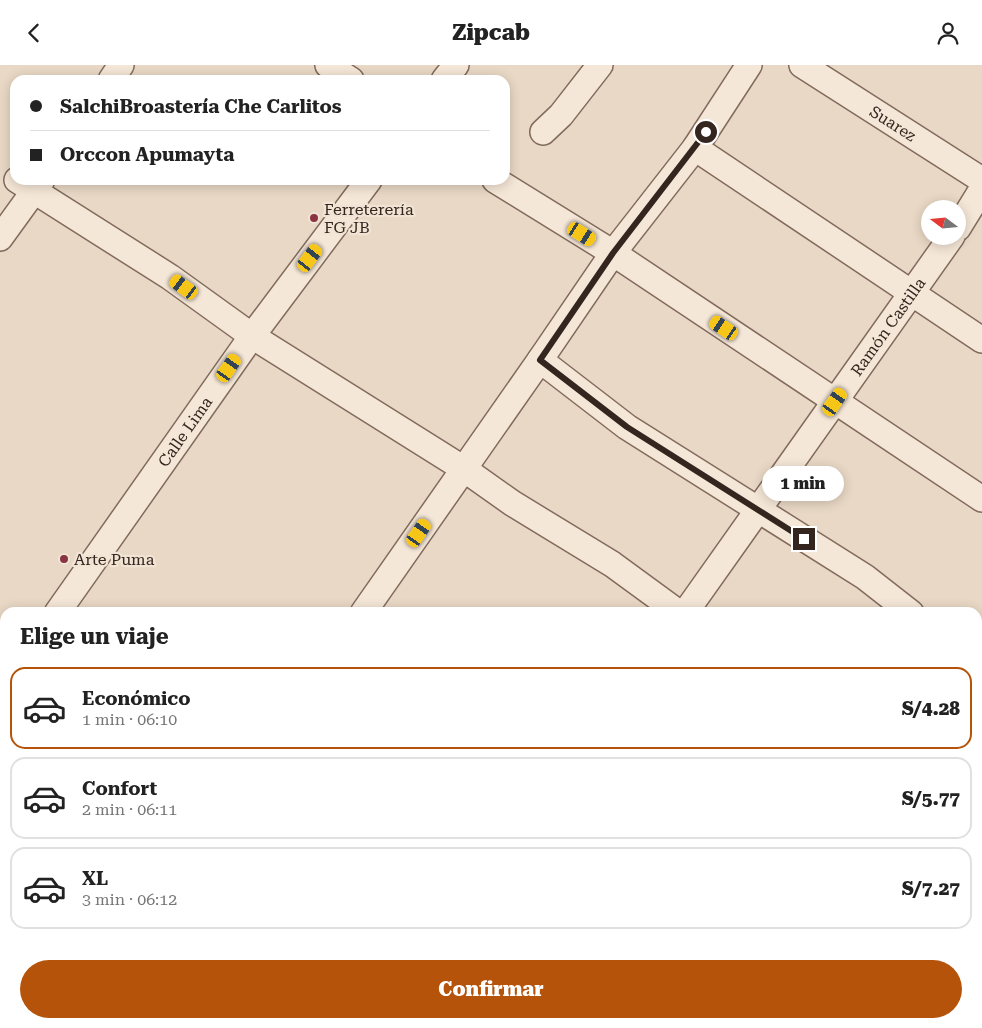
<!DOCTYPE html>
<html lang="es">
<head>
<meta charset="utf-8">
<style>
  :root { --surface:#fff; --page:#f6f6f6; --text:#222; --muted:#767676; --line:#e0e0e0; --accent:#b45309 }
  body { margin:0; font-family:"Roboto Serif",serif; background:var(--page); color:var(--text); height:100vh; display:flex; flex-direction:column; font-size:19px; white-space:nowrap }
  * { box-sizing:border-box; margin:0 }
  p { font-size:16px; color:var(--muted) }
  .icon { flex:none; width:28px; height:28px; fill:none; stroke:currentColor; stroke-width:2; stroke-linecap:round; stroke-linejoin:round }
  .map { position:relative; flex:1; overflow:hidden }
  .details { position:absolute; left:0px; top:542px; width:982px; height:421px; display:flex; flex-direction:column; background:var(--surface); border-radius:15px 15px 0 0; box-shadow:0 2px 12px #0003 }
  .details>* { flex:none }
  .banner { position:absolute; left:10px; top:10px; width:500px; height:110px; border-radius:15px; box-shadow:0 2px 12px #0003; display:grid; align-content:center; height:110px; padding:0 20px; background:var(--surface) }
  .needle { width:32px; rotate:286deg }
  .tools { position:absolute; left:921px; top:135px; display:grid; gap:10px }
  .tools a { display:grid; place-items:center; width:45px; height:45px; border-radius:50%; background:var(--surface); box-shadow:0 2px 12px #0003; font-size:25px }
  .end { position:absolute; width:22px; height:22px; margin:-11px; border:6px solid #34261f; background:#fff; box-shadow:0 0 0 2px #fff }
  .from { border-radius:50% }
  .bubble { position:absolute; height:35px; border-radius:18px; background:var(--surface); box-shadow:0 2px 12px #0003; font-size:16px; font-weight:800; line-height:35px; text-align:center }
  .car { position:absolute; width:15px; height:30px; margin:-15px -8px; border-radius:6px; box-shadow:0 0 4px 1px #0007; background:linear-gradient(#f5c518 24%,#345 0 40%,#f5c518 0 76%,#345 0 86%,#f5c518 0) }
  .banner b { display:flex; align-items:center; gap:18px; height:48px; font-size:19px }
  .banner b+b { border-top:1px solid var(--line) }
  .banner i { width:12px; height:12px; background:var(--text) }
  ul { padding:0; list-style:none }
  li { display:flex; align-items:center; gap:15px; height:82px; margin:0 10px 8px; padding:0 10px; border:2px solid var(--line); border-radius:15px }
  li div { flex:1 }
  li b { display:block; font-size:19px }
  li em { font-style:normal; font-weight:800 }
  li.on { border-color:var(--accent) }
  li>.icon { width:45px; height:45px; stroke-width:1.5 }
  h2 { padding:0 20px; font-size:22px; line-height:60px }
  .cta { display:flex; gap:10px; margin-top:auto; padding:10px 20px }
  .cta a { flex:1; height:58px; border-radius:30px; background:var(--accent); color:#fff; font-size:20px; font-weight:800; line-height:58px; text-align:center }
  header { display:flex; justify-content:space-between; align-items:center; height:65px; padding:0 20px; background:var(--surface); font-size:22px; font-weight:800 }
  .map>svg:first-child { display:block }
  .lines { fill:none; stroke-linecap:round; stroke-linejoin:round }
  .minor-casing { stroke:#826a5d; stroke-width:28 }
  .path { stroke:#826a5d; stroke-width:3; stroke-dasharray:4 2.5; stroke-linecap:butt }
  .minor { stroke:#f5e7d7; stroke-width:25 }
  .route { stroke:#34261f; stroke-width:6 }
  .poi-dot { fill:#8a3443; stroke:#f1e4d4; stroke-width:2 }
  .labels { text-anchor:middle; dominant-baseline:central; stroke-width:4.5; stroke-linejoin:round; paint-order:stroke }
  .street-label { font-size:16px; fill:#34261f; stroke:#f1e4d4 }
  .poi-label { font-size:16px; fill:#34261f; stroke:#f1e4d4; text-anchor:start }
</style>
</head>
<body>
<header><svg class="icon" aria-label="back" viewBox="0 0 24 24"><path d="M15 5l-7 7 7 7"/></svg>Zipcab<svg class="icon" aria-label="person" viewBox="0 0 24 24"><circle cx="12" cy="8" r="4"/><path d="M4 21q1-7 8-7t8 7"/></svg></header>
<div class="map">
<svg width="982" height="963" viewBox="0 0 982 963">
  <rect width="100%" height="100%" fill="#e9d8c5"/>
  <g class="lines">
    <g class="minor-casing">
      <g id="minor">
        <polyline points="328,0 351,15"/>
        <path id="s1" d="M802,0L982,115"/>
        <polyline points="111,15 121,0"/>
        <polyline points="444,15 456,0"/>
        <polyline points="543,67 561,50 600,0"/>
        <polyline points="695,83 982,275"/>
        <polyline points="17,115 170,212 252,271 464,404 512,438 612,499 679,548"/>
        <polyline points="495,115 613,188 982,434"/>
        <polyline points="958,163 982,124"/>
        <polyline points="0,173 42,115"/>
        <polyline points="540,295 627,362 865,512 911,548"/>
        <path id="s2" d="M57,548L252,271L369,115"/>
        <polyline points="363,548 540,295 613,188 695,83 749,0"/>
        <path id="s3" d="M685,548L952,171"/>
        <polyline points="0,583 5,586"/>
        <polyline points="978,592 982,586"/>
        <polyline points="0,630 5,622"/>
        <polyline points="978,742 982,745"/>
        <polyline points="978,897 982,899"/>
        <polyline points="562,959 569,963"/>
        <polyline points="831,959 837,963"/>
        <polyline points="348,963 351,959"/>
        <polyline points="391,963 394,959"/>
        <polyline points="718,963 721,959"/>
      </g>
    </g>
    <g class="path">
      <polyline points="0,922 5,926"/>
      <polyline points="55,959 62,963"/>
    </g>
    <use href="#minor" class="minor"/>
  </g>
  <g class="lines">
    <polyline class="route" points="706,67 613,188 540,295 627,362 804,474"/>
  </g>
  <g class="poi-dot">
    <circle cx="314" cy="153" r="5"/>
    <circle cx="64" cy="494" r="5"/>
  </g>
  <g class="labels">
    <g class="street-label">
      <text stroke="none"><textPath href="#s1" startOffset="108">Suarez</textPath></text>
      <text stroke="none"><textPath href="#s3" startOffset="351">Ramón Castilla</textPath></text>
      <text stroke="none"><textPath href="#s2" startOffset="222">Calle Lima</textPath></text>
    </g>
    <g class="poi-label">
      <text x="324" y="144">Ferreterería<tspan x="324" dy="18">FG JB</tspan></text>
      <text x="74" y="494">Arte Puma</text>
    </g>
  </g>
</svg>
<div class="tools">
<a><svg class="needle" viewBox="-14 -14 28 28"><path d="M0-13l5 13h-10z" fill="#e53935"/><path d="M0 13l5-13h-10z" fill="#767676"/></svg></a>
</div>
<i class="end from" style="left:706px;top:67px"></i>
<i class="end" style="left:804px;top:474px"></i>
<div class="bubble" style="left:762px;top:401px;width:82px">1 min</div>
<i class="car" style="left:582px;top:169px;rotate:122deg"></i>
<i class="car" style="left:310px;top:193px;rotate:37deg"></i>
<i class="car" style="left:184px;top:222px;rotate:306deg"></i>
<i class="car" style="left:724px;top:263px;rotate:304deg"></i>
<i class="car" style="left:229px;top:303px;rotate:35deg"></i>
<i class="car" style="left:835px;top:337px;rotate:35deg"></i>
<i class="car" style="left:419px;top:468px;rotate:35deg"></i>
<div class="banner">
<b><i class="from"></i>SalchiBroastería Che Carlitos</b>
<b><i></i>Orccon Apumayta</b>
</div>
<section class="details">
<h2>Elige un viaje</h2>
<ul>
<li class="on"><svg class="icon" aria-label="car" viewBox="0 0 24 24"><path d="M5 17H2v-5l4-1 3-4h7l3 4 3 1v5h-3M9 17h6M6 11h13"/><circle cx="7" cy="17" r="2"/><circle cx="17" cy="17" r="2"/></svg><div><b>Económico</b><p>1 min · 06:10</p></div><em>S/4.28</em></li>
<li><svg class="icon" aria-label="car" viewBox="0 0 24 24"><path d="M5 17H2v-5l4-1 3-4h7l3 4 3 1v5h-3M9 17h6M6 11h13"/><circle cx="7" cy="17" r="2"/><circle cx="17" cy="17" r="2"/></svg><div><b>Confort</b><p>2 min · 06:11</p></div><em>S/5.77</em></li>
<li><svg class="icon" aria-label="car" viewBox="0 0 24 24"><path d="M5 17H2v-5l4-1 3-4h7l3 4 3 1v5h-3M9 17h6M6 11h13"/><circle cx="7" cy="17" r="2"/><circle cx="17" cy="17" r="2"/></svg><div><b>XL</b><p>3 min · 06:12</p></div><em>S/7.27</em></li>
</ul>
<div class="cta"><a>Confirmar</a></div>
</section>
</div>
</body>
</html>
